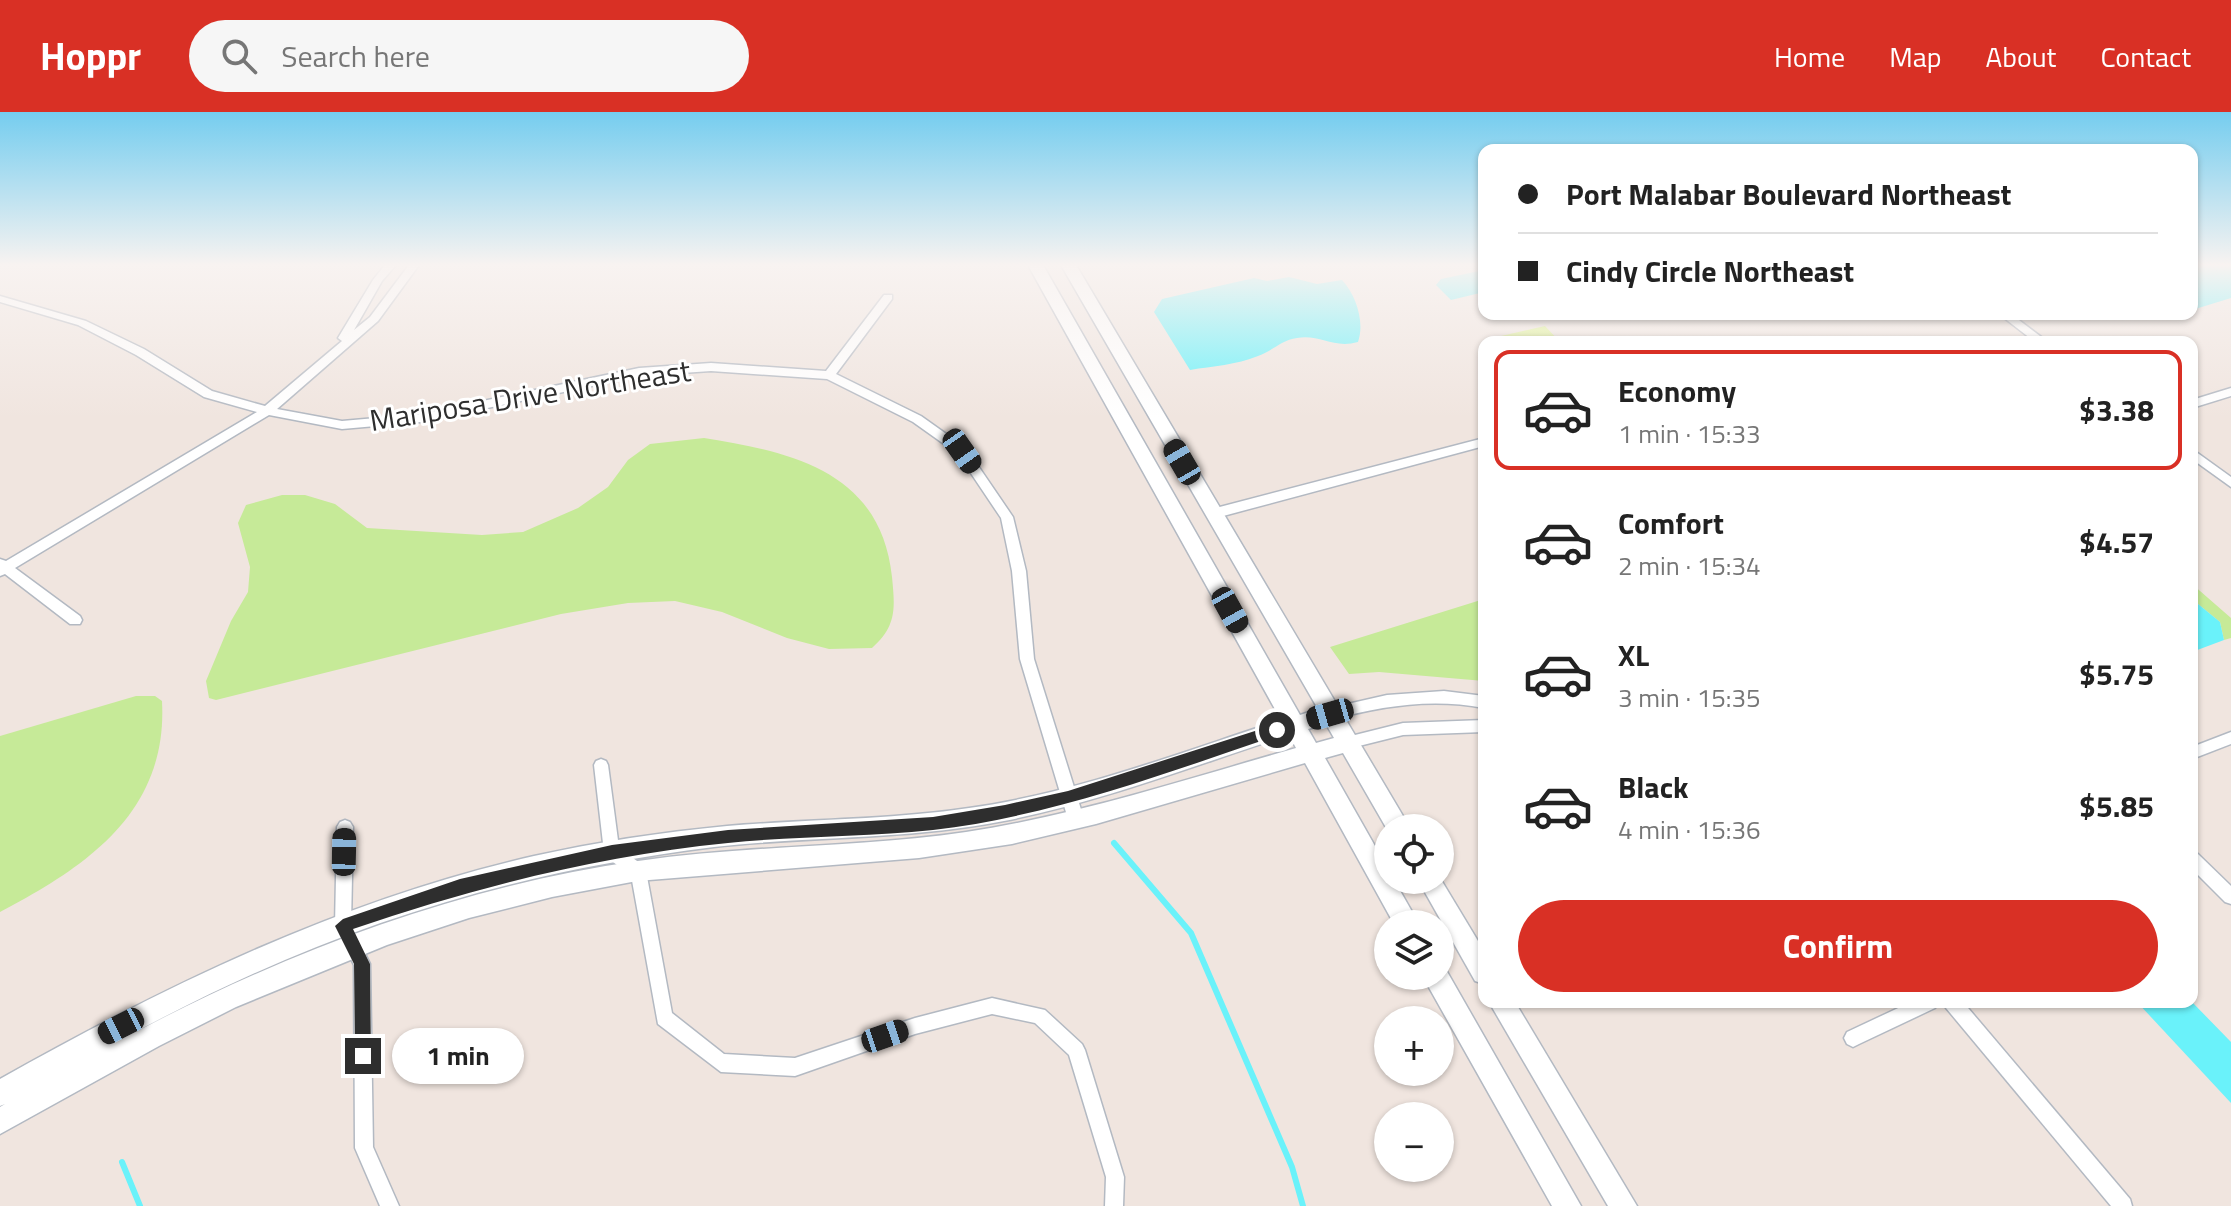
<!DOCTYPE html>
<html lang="en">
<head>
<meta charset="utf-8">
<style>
  :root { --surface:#fff; --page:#f6f6f6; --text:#222; --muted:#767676; --line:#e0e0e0; --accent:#d93025 }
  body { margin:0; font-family:"Titillium Web",sans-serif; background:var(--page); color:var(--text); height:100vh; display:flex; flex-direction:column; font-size:30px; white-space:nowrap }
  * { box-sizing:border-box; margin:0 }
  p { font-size:26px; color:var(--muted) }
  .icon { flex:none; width:44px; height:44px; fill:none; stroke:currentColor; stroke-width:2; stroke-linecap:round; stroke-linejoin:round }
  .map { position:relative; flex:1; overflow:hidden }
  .details { position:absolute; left:1478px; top:224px; width:720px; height:672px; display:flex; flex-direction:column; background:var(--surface); border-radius:16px; box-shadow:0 2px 6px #0004 }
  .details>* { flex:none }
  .top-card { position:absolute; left:1478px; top:32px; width:720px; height:176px; border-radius:16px; box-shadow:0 2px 6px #0004; display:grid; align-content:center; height:176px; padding:0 40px; background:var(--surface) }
  .controls { position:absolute; left:1374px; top:702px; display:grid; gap:16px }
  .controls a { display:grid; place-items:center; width:80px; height:80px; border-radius:50%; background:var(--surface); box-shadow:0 2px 6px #0004; font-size:40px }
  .end { position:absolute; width:36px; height:36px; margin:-18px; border:10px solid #2e2e2e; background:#fff; box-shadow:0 0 0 4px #fff }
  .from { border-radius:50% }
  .bubble { position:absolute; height:56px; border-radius:28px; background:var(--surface); box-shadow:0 2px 6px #0004; font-size:26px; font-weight:700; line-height:56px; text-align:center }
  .car { position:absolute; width:24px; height:48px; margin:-24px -12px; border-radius:10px; box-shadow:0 0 6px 2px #0007; background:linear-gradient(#222 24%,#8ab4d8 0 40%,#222 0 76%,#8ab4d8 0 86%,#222 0) }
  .top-card b { display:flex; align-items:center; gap:28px; height:76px; font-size:30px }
  .top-card b+b { border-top:2px solid var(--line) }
  .top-card i { width:20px; height:20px; background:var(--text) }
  ul { padding:14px 0 0; list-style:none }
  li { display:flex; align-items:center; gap:24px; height:120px; margin:0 16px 12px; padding:0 24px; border:4px solid transparent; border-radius:16px }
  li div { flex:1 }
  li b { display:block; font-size:30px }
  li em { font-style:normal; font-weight:700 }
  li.on { border-color:var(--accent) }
  li>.icon { width:72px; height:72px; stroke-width:1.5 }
  .button { display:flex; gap:16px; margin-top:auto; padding:16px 40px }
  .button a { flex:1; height:92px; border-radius:48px; background:var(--accent); color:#fff; font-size:32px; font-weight:700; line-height:92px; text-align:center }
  header { display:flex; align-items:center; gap:48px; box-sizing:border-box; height:112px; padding:0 40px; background:var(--accent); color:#fff }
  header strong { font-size:38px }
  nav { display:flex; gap:44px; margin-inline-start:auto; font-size:28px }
  .search { width:560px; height:72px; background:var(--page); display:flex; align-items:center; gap:20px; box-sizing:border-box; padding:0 28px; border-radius:44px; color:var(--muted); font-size:30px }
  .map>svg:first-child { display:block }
  .green { fill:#c6ea98 }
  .pitch { fill:#def293 }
  .water { fill:#6af2fa }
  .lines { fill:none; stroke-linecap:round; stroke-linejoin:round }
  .stream { stroke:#6af2fa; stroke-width:6 }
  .street-casing { stroke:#b3b9c2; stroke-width:3 }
  .secondary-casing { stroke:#b3b9c2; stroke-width:3 }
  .street { fill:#fff; fill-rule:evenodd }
  .secondary { fill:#fff; fill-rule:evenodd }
  .route { fill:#2e2e2e }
  .labels { text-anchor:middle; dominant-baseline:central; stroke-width:6; stroke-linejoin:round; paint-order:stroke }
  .street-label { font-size:30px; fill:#2e2e2e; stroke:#fff }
</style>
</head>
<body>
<header>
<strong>Hoppr</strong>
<div class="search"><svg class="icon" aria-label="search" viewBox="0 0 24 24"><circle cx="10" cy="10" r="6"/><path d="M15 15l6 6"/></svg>Search here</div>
<nav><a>Home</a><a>Map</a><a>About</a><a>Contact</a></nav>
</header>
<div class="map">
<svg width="2231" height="1094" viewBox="0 0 2231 1094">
  <rect width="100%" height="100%" fill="#f0e5df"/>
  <g class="green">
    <path d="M704,326C793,340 881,360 892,465C895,496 897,514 872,536L829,537L787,526L722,500L675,489L628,491L561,502L216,588L209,586L206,569L231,509L248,480L250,455L238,411L246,393L282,383H305L335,392L367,416L482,423L523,420L578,396L608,375L628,348L650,332Z"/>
    <polygon points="2192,472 2231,506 2231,526 2224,528 2220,510 2192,487"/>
    <polygon points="1484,487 1484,569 1379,560 1349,562 1330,535"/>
    <path d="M136,584H155L162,589C168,700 87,754 0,800V624Z"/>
  </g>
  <polygon class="pitch" points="1545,214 1560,230 1484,228"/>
  <g class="water">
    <polygon points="2192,153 2231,153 2231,186 2192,198"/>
    <polygon points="1484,158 1484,180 1451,188 1436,173 1441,167"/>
    <path d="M1289,165L1317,172L1342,168C1356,183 1365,210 1358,230C1333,237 1320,222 1297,226C1281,228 1273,239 1258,244C1236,253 1213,254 1190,258L1154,200L1162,187L1254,166L1267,169Z"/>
    <polygon points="2192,487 2220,510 2224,528 2192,540"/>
    <polygon points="2137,890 2192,890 2231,930 2231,991"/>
  </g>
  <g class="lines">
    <g class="stream">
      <polyline points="1114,731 1191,821 1292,1055 1303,1094"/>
      <polyline points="122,1050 140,1094"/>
    </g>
    <g class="street-casing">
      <g id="street">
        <polygon points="385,153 396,153 382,169 354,218 370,205 409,153 419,153 378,209 277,297 342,309 421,302 639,256 711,251 826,259 884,183 892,183 892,187 836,262 921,304 966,336 1013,405 1026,459 1034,547 1084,707 1081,712 1076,714 1071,712 1068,707 1020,547 1012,459 1001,406 958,342 913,310 827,267 711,259 639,264 421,310 342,317 269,303 15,456 80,504 82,508 80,512 70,512 5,462 0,464 0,447 6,449 257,300 204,285 136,243 78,213 0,190 0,184 86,209 144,237 212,279 265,294 342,229 338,226 373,168"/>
        <polygon points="1999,202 2011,202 2048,230 2035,230"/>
        <polygon points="2231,276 2231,284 2192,296 2192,288"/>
        <polygon points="1484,326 1484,334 1212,407 1206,402 1212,397"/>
        <polygon points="2192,337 2231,365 2231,375 2192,347"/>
        <path d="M1444,579L1484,584V596C1431,586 1382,594 1330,608L1325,606L1323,602L1325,598L1330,596L1387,583Z"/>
        <polygon points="1484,608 1484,620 1403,623 1347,637 1342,635 1340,631 1342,627 1347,625 1403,611"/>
        <polygon points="2231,620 2231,632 2192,647 2192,635"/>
        <polygon points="601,647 606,649 608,653 619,736 644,754 646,759 672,901 724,942 795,946 915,906 992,886 1045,898 1082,932 1085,938 1124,1065 1123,1094 1105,1094 1106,1065 1069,943 1035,911 992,902 915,922 795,964 721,960 658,912 631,763 606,745 604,740 594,653 596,649"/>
        <polygon points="345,708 350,710 353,715 351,813 370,852 373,1035 399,1094 380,1094 355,1036 354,853 335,814 337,715 340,710"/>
        <polygon points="2192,740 2198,742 2231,774 2231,792 2225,790 2192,757"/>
        <polygon points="1911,890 1938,890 1935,896 1859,932 1853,935 1847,932 1844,926 1847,920"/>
        <polygon points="1943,890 1963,890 2130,1087 2132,1094 2111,1094 1946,896"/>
      </g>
    </g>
    <g class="secondary-casing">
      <g id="secondary">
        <path d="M1028,153H1043L1300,603L1318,597L1061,153H1076L1406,709L1409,716H1388V719L1343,641L1325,646L1388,757V768H1394L1419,812H1394L1305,651L1096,712L1012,732L919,746L637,769L552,785L469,806L387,833L236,895L159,934L0,1022V995L5,992L0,994V967C169,872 344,787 534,744C597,730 663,720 727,714C808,707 889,708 969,696C1076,681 1179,641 1281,608ZM1326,612L1334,626L1316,631L1308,617ZM1289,623L1296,636C1187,667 1078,703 966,720C857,736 747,733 638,749C460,774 286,840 128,924C320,820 497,762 714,735C810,724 908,728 1004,709C1101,690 1195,653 1289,623Z"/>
        <polygon points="1440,766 1484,839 1484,872 1475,869 1418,768"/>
        <polygon points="1440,854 1445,856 1581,1094 1552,1094 1427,872 1424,864 1440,864"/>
        <polygon points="1489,890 1515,890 1637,1094 1608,1094"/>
      </g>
    </g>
    <use href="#street" class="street"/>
    <use href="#secondary" class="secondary"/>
  </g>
  <linearGradient id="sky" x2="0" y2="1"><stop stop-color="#75cdef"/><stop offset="0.5" stop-color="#f8f3f1"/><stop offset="1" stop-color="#f8f3f1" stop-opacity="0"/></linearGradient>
  <rect width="2231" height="306" fill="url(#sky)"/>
  <path class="route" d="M1277,612L1282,614V622C1169,660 1053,704 933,718C865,725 796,724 728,731C598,744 476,775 353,817L370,852L371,944L363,952L355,944L354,852L335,814L343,807L460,767L612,733L728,718L933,705L1005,693L1068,679Z"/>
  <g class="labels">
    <g class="street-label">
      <text transform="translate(530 283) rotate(-9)">Mariposa Drive Northeast</text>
    </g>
  </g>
</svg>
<div class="controls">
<a><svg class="icon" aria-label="locate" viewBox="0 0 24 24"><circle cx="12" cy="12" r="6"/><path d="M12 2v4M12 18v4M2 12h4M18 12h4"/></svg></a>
<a><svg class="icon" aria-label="layers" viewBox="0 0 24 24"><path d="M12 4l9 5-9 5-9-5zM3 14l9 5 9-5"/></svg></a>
<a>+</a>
<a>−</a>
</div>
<i class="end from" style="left:1277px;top:618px"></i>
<i class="end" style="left:363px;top:944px"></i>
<div class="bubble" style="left:392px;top:916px;width:132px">1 min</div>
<i class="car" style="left:962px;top:339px;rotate:145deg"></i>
<i class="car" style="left:1182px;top:350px;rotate:330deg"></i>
<i class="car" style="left:1230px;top:498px;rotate:151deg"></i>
<i class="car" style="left:1330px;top:602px;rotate:254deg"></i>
<i class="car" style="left:344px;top:740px;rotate:1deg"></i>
<i class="car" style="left:121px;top:914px;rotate:243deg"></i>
<i class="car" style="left:885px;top:924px;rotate:71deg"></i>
<div class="top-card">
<b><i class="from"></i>Port Malabar Boulevard Northeast</b>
<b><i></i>Cindy Circle Northeast</b>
</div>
<section class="details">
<ul>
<li class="on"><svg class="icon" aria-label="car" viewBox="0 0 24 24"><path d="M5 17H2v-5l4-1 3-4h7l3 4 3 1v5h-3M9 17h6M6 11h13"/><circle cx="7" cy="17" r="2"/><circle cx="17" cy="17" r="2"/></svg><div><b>Economy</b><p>1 min · 15:33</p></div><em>$3.38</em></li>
<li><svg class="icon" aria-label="car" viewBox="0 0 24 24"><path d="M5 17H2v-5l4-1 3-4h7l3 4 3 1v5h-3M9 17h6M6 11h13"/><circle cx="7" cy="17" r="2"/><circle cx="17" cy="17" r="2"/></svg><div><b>Comfort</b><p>2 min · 15:34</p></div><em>$4.57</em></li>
<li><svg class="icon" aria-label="car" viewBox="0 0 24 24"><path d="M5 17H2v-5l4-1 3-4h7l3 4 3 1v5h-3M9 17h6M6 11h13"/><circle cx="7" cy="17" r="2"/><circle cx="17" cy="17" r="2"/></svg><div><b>XL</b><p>3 min · 15:35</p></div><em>$5.75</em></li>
<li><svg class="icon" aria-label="car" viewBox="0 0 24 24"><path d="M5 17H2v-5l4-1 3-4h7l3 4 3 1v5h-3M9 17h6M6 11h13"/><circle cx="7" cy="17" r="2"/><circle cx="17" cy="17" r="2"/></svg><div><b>Black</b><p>4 min · 15:36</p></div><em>$5.85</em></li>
</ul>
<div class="button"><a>Confirm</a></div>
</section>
</div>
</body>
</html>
